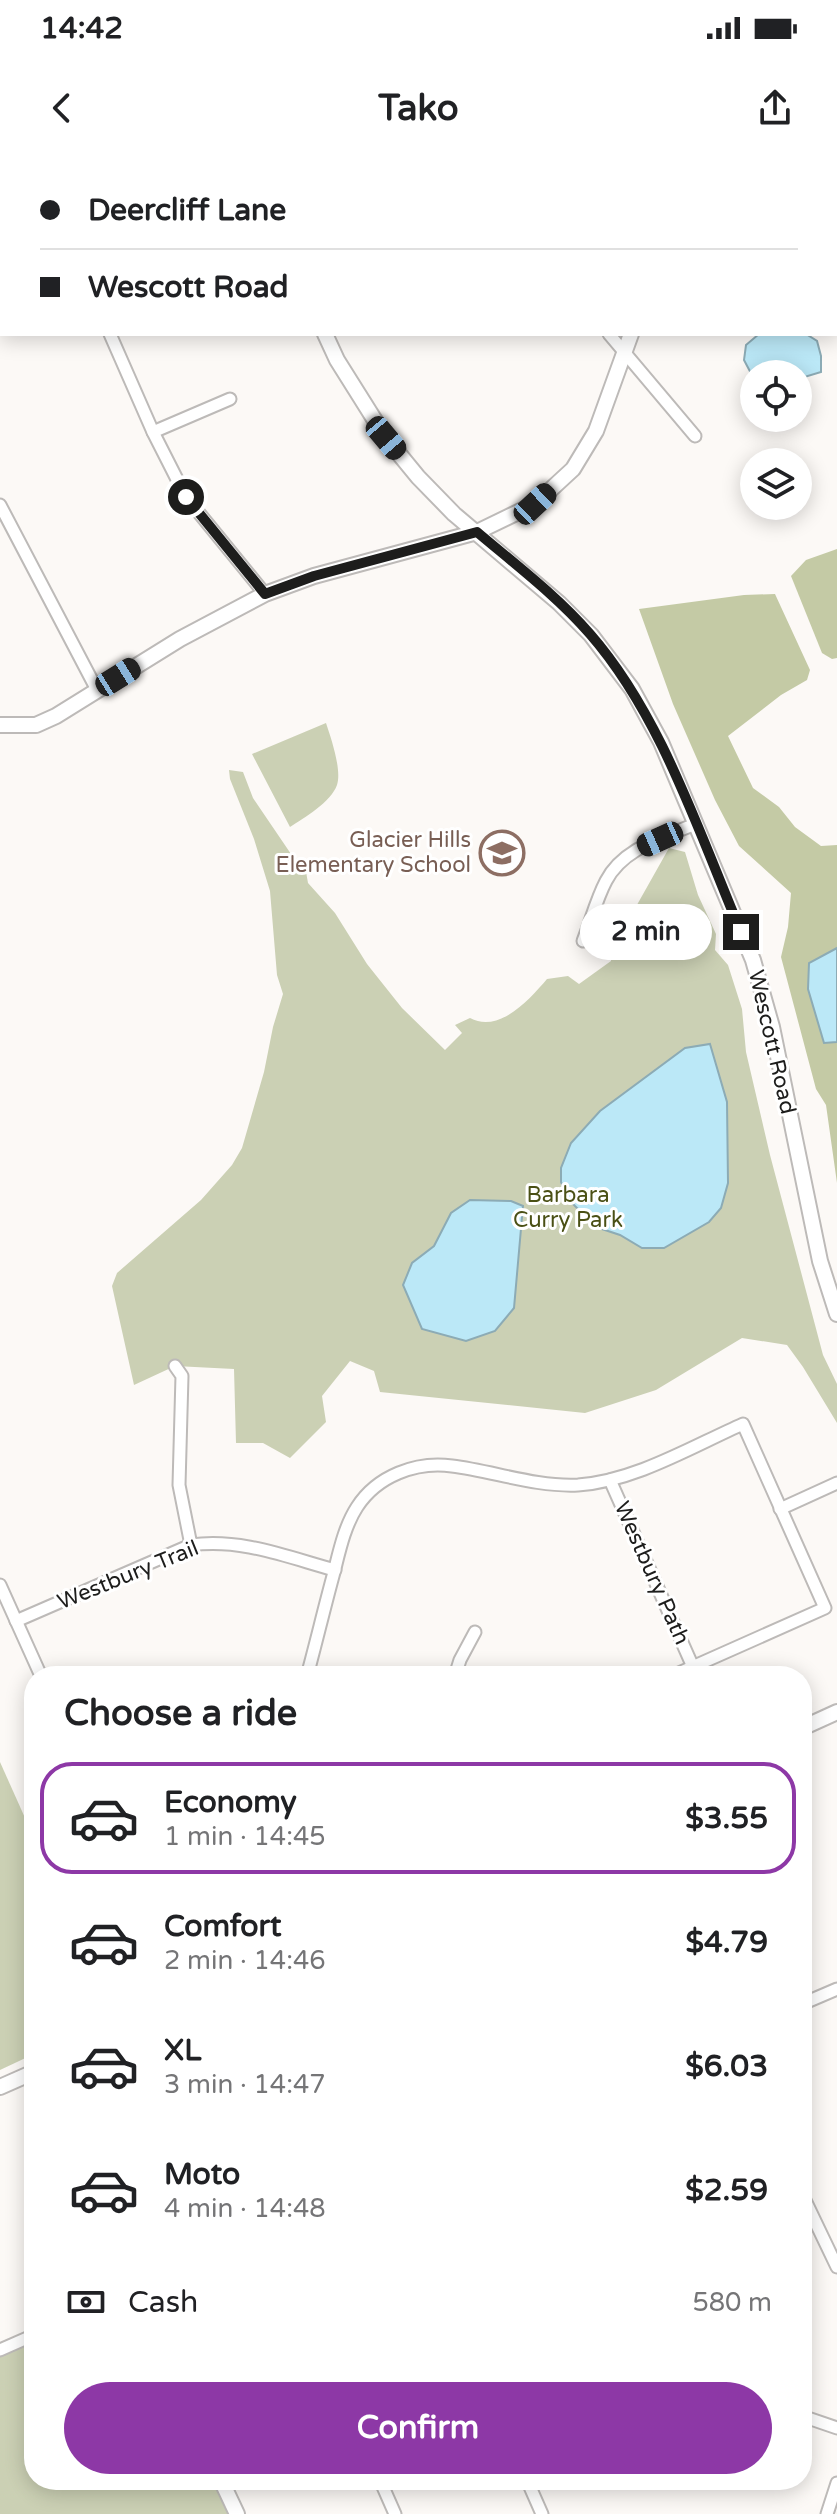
<!DOCTYPE html>
<html lang="en">
<head>
<meta charset="utf-8">
<style>
  :root { --surface:#fff; --page:#f2f2f2; --text:#202124; --muted:#757577; --line:#e0e0e0; --accent:#8d38a6 }
  body { margin:0; font-family:"Varela Round",sans-serif; background:var(--page); color:var(--text); height:100vh; display:flex; flex-direction:column; font-size:30px; white-space:nowrap }
  * { box-sizing:border-box; margin:0 }
  p { font-size:26px; color:var(--muted) }
  .icon { flex:none; width:44px; height:44px; fill:none; stroke:currentColor; stroke-width:2; stroke-linecap:round; stroke-linejoin:round }
  .map { position:relative; flex:1; overflow:hidden }
  .drawer { position:absolute; left:24px; top:1506px; width:788px; height:824px; display:flex; flex-direction:column; background:var(--surface); border-radius:32px; box-shadow:0 4px 20px #0003 }
  .drawer>* { flex:none }
  .hud { position:absolute; left:0px; top:0px; width:838px; height:176px; box-shadow:0 4px 20px #0003; display:grid; align-content:center; height:176px; padding:0 40px; background:var(--surface) }
  .tools { position:absolute; left:740px; top:200px; display:grid; gap:16px }
  .tools a { display:grid; place-items:center; width:72px; height:72px; border-radius:50%; background:var(--surface); box-shadow:0 4px 20px #0003; font-size:40px }
  .end { position:absolute; width:36px; height:36px; margin:-18px; border:10px solid #1d1d1c; background:#fff; box-shadow:0 0 0 4px #fff }
  .from { border-radius:50% }
  .bubble { position:absolute; height:56px; border-radius:28px; background:var(--surface); box-shadow:0 4px 20px #0003; font-size:26px; font-weight:700; line-height:56px; text-align:center }
  .car { position:absolute; width:24px; height:48px; margin:-24px -12px; border-radius:10px; box-shadow:0 0 6px 2px #0007; background:linear-gradient(#222 24%,#8ab4d8 0 40%,#222 0 76%,#8ab4d8 0 86%,#222 0) }
  .hud b { display:flex; align-items:center; gap:28px; height:76px; font-size:30px }
  .hud b+b { border-top:2px solid var(--line) }
  .hud i { width:20px; height:20px; background:var(--text) }
  ul { padding:0; list-style:none }
  li { display:flex; align-items:center; gap:24px; height:112px; margin:0 16px 12px; padding:0 24px; border:4px solid transparent; border-radius:32px }
  li div { flex:1 }
  li b { display:block; font-size:30px }
  li em { font-style:normal; font-weight:700 }
  li.selected { border-color:var(--accent) }
  li>.icon { width:72px; height:72px; stroke-width:1.5 }
  h2 { padding:0 40px; font-size:36px; line-height:96px }
  .pay { display:flex; align-items:center; gap:20px; height:88px; padding:0 40px; font-size:30px }
  .pay p { margin-inline-start:auto }
  .button { display:flex; gap:16px; margin-top:auto; padding:16px 40px }
  .button a { flex:1; height:92px; border-radius:48px; background:var(--accent); color:#fff; font-size:32px; font-weight:700; line-height:92px; text-align:center }
  .status { display:flex; justify-content:space-between; align-items:center; height:56px; padding:0 40px; background:var(--surface); direction:ltr }
  .status svg { height:22px; fill:currentColor }
  header { display:flex; justify-content:space-between; align-items:center; height:104px; padding:0 40px; background:var(--surface); font-size:36px; font-weight:700 }
  .map>svg:first-child { display:block }
  .green { fill:#cbd0b4 }
  .forest { fill:#c4caa5 }
  .water { fill:#bbe8f7; stroke:#8cabb5; stroke-width:2 }
  .lines { fill:none; stroke-linecap:round; stroke-linejoin:round }
  .minor-casing { stroke:#bdbab8; stroke-width:15 }
  .tertiary-casing { stroke:#bdbab8; stroke-width:18 }
  .minor { stroke:#fff; stroke-width:11 }
  .tertiary { stroke:#fff; stroke-width:14 }
  .route { stroke:#1d1d1c; stroke-width:10 }
  .labels { text-anchor:middle; dominant-baseline:central; stroke-width:6; stroke-linejoin:round; paint-order:stroke }
  .education-label { font-size:22px; fill:#785e54; stroke:#fff; text-anchor:end }
  .street-label { font-size:22px; fill:#1d1d1c; stroke:#fff }
  .park-label { font-size:22px; fill:#4a5015; stroke:#fff }
</style>
</head>
<body>
<div class="status"><b>14:42</b><svg viewBox="0 0 49 12"><path d="M0 12V9h3v3zM5 12V6h3v6zM10 12V3h3v9zM15 12V0h3v12zM26 1h20v11H26zM47 4h2v5h-2z"/></svg></div>
<header><svg class="icon" aria-label="back" viewBox="0 0 24 24"><path d="M15 5l-7 7 7 7"/></svg>Tako<svg class="icon" aria-label="share" viewBox="0 0 24 24"><path d="M12 15V3M7 8l5-5 5 5M5 13v7h14v-7"/></svg></header>
<div class="map">
<svg width="837" height="2354" viewBox="0 0 837 2354">
  <rect width="100%" height="100%" fill="#fcf9f6"/>
  <g class="green">
    <path d="M326,563C331,578 342,610 337,625C331,642 304,658 290,667L252,594Z"/>
    <path d="M229,610L243,612L253,638L291,694L305,706L308,723L335,753L367,804L402,848L445,890L462,873L455,865L470,858C499,874 530,839 547,819L568,816L579,824L611,801V791L669,688L685,692L698,735L716,774L715,790L728,805L742,849L746,892L770,995L823,1195L837,1224V1263L803,1207L787,1185L742,1178L656,1230L585,1253L380,1232L374,1211L350,1201L322,1236L326,1262L290,1298L263,1283H236L234,1209L175,1206L134,1225L112,1126L117,1113L201,1040L232,1005L242,988L264,912L273,867L283,834L277,815L270,731L254,679L230,619Z"/>
    <polygon points="0,1602 34,1678 34,1894 0,1910"/>
    <polygon points="34,2181 34,2320 216,2320 231,2354 0,2354 0,2196"/>
  </g>
  <g class="forest">
    <polygon points="837,389 837,498 832,499 822,493 791,416 806,400"/>
    <polygon points="775,434 810,510 807,520 781,535 728,576 753,628 779,647 795,667 821,686 837,685 837,788 809,803 808,829 824,883 837,882 837,1023 826,945 816,929 781,797 788,767 791,733 739,686 715,640 673,544 639,449 744,435"/>
  </g>
  <g class="water">
    <polygon points="759,174 806,174 817,181 821,196 821,212 798,219 798,214 754,214 754,219 744,200 746,185"/>
    <polygon points="837,788 837,882 824,883 808,829 809,803"/>
    <polygon points="710,884 727,942 728,1023 721,1048 709,1062 664,1088 642,1088 620,1075 602,1069 578,1049 568,1039 561,1022 561,1008 571,983 600,951 685,888"/>
    <polygon points="470,1040 511,1041 523,1046 514,1148 495,1171 466,1181 422,1169 403,1125 412,1103 434,1086 451,1053"/>
  </g>
  <g class="lines">
    <g class="minor-casing">
      <g id="minor">
        <polyline points="682,0 684,2"/>
        <polyline points="0,136 2,135"/>
        <polyline points="110,174 153,272 186,337 265,434"/>
        <polyline points="609,174 695,276"/>
        <polyline points="153,272 230,239"/>
        <polyline points="0,345 97,530"/>
        <path d="M583,781C591,761 596,740 606,721C623,688 663,678 695,664"/>
        <polyline points="175,1206 182,1216 179,1325 191,1385"/>
        <polyline points="610,1320 693,1507"/>
        <polyline points="780,1349 837,1323"/>
        <polyline points="0,1425 41,1516"/>
        <path d="M16,1461L191,1385C241,1378 287,1397 335,1410"/>
        <path d="M307,1516C316,1483 324,1449 333,1416C339,1393 344,1367 357,1347C377,1316 416,1301 452,1306C493,1311 535,1327 578,1325C635,1321 691,1287 743,1264L825,1448L672,1516"/>
        <polyline points="455,1516 460,1500 475,1472"/>
        <polyline points="802,1844 837,1829"/>
        <polyline points="802,2034 837,2107"/>
        <polyline points="0,2190 34,2175"/>
        <polyline points="802,2256 837,2268"/>
        <polyline points="380,2320 395,2354"/>
        <polyline points="527,2320 542,2354"/>
        <polyline points="827,2354 837,2323"/>
      </g>
    </g>
    <g class="tertiary-casing">
      <g id="tertiary">
        <polyline points="259,0 260,2"/>
        <polyline points="779,2 784,0"/>
        <polyline points="325,174 337,200 386,278 418,317 454,354 559,443 591,475 632,529 661,582 753,800 772,867 820,1101 837,1154"/>
        <polyline points="0,565 36,565 56,556 180,479 265,434 314,416 477,372 535,344 573,309 596,271 631,174"/>
        <polyline points="802,1568 837,1552"/>
        <polyline points="0,1927 34,1912"/>
        <polyline points="221,2320 237,2354"/>
      </g>
    </g>
    <use href="#minor" class="minor"/>
    <use href="#tertiary" class="tertiary"/>
  </g>
  <g class="lines">
    <path class="route" d="M186,337L265,434L314,416L477,372C516,405 557,436 590,474C661,555 699,673 741,772"/>
  </g>
  <defs>
    <g id="school-ring" transform="scale(2.3)"><circle r="9.5" fill="#fff" stroke="#8d6e63" stroke-width="1.5"/><path d="M0-5L7-2L0 1L-7-2ZM-4 1L0 2.5L4 1V4Q0 6-4 4Z" fill="#8d6e63"/></g>
  </defs>
  <g fill-rule="evenodd">
    <use href="#school-ring" x="502" y="693"/>
  </g>
  <g class="labels">
    <g class="education-label">
      <text x="471" y="680">Glacier Hills<tspan x="471" dy="25">Elementary School</tspan></text>
    </g>
    <g class="street-label">
      <text transform="translate(772 882) rotate(77)">Wescott Road</text>
      <text transform="translate(652 1413) rotate(66)">Westbury Path</text>
      <text transform="translate(128 1415) rotate(-22)">Westbury Trail</text>
    </g>
    <g class="park-label">
      <text x="568" y="1035">Barbara<tspan x="568" dy="25">Curry Park</tspan></text>
    </g>
  </g>
</svg>
<div class="tools">
<a><svg class="icon" aria-label="locate" viewBox="0 0 24 24"><circle cx="12" cy="12" r="6"/><path d="M12 2v4M12 18v4M2 12h4M18 12h4"/></svg></a>
<a><svg class="icon" aria-label="layers" viewBox="0 0 24 24"><path d="M12 4l9 5-9 5-9-5zM3 14l9 5 9-5"/></svg></a>
</div>
<i class="end from" style="left:186px;top:337px"></i>
<i class="end" style="left:741px;top:772px"></i>
<div class="bubble" style="left:580px;top:744px;width:132px">2 min</div>
<i class="car" style="left:386px;top:278px;rotate:140deg"></i>
<i class="car" style="left:535px;top:344px;rotate:47deg"></i>
<i class="car" style="left:118px;top:517px;rotate:58deg"></i>
<i class="car" style="left:660px;top:679px;rotate:246deg"></i>
<div class="hud">
<b><i class="from"></i>Deercliff Lane</b>
<b><i></i>Wescott Road</b>
</div>
<section class="drawer">
<h2>Choose a ride</h2>
<ul>
<li class="selected"><svg class="icon" aria-label="car" viewBox="0 0 24 24"><path d="M5 17H2v-5l4-1 3-4h7l3 4 3 1v5h-3M9 17h6M6 11h13"/><circle cx="7" cy="17" r="2"/><circle cx="17" cy="17" r="2"/></svg><div><b>Economy</b><p>1 min · 14:45</p></div><em>$3.55</em></li>
<li><svg class="icon" aria-label="car" viewBox="0 0 24 24"><path d="M5 17H2v-5l4-1 3-4h7l3 4 3 1v5h-3M9 17h6M6 11h13"/><circle cx="7" cy="17" r="2"/><circle cx="17" cy="17" r="2"/></svg><div><b>Comfort</b><p>2 min · 14:46</p></div><em>$4.79</em></li>
<li><svg class="icon" aria-label="car" viewBox="0 0 24 24"><path d="M5 17H2v-5l4-1 3-4h7l3 4 3 1v5h-3M9 17h6M6 11h13"/><circle cx="7" cy="17" r="2"/><circle cx="17" cy="17" r="2"/></svg><div><b>XL</b><p>3 min · 14:47</p></div><em>$6.03</em></li>
<li><svg class="icon" aria-label="car" viewBox="0 0 24 24"><path d="M5 17H2v-5l4-1 3-4h7l3 4 3 1v5h-3M9 17h6M6 11h13"/><circle cx="7" cy="17" r="2"/><circle cx="17" cy="17" r="2"/></svg><div><b>Moto</b><p>4 min · 14:48</p></div><em>$2.59</em></li>
</ul>
<div class="pay"><svg class="icon" aria-label="cash" viewBox="0 0 24 24"><path d="M3 7h18v10H3z"/><circle cx="12" cy="12" r="2"/></svg>Cash<p>580 m</p></div>
<div class="button"><a>Confirm</a></div>
</section>
</div>
</body>
</html>
